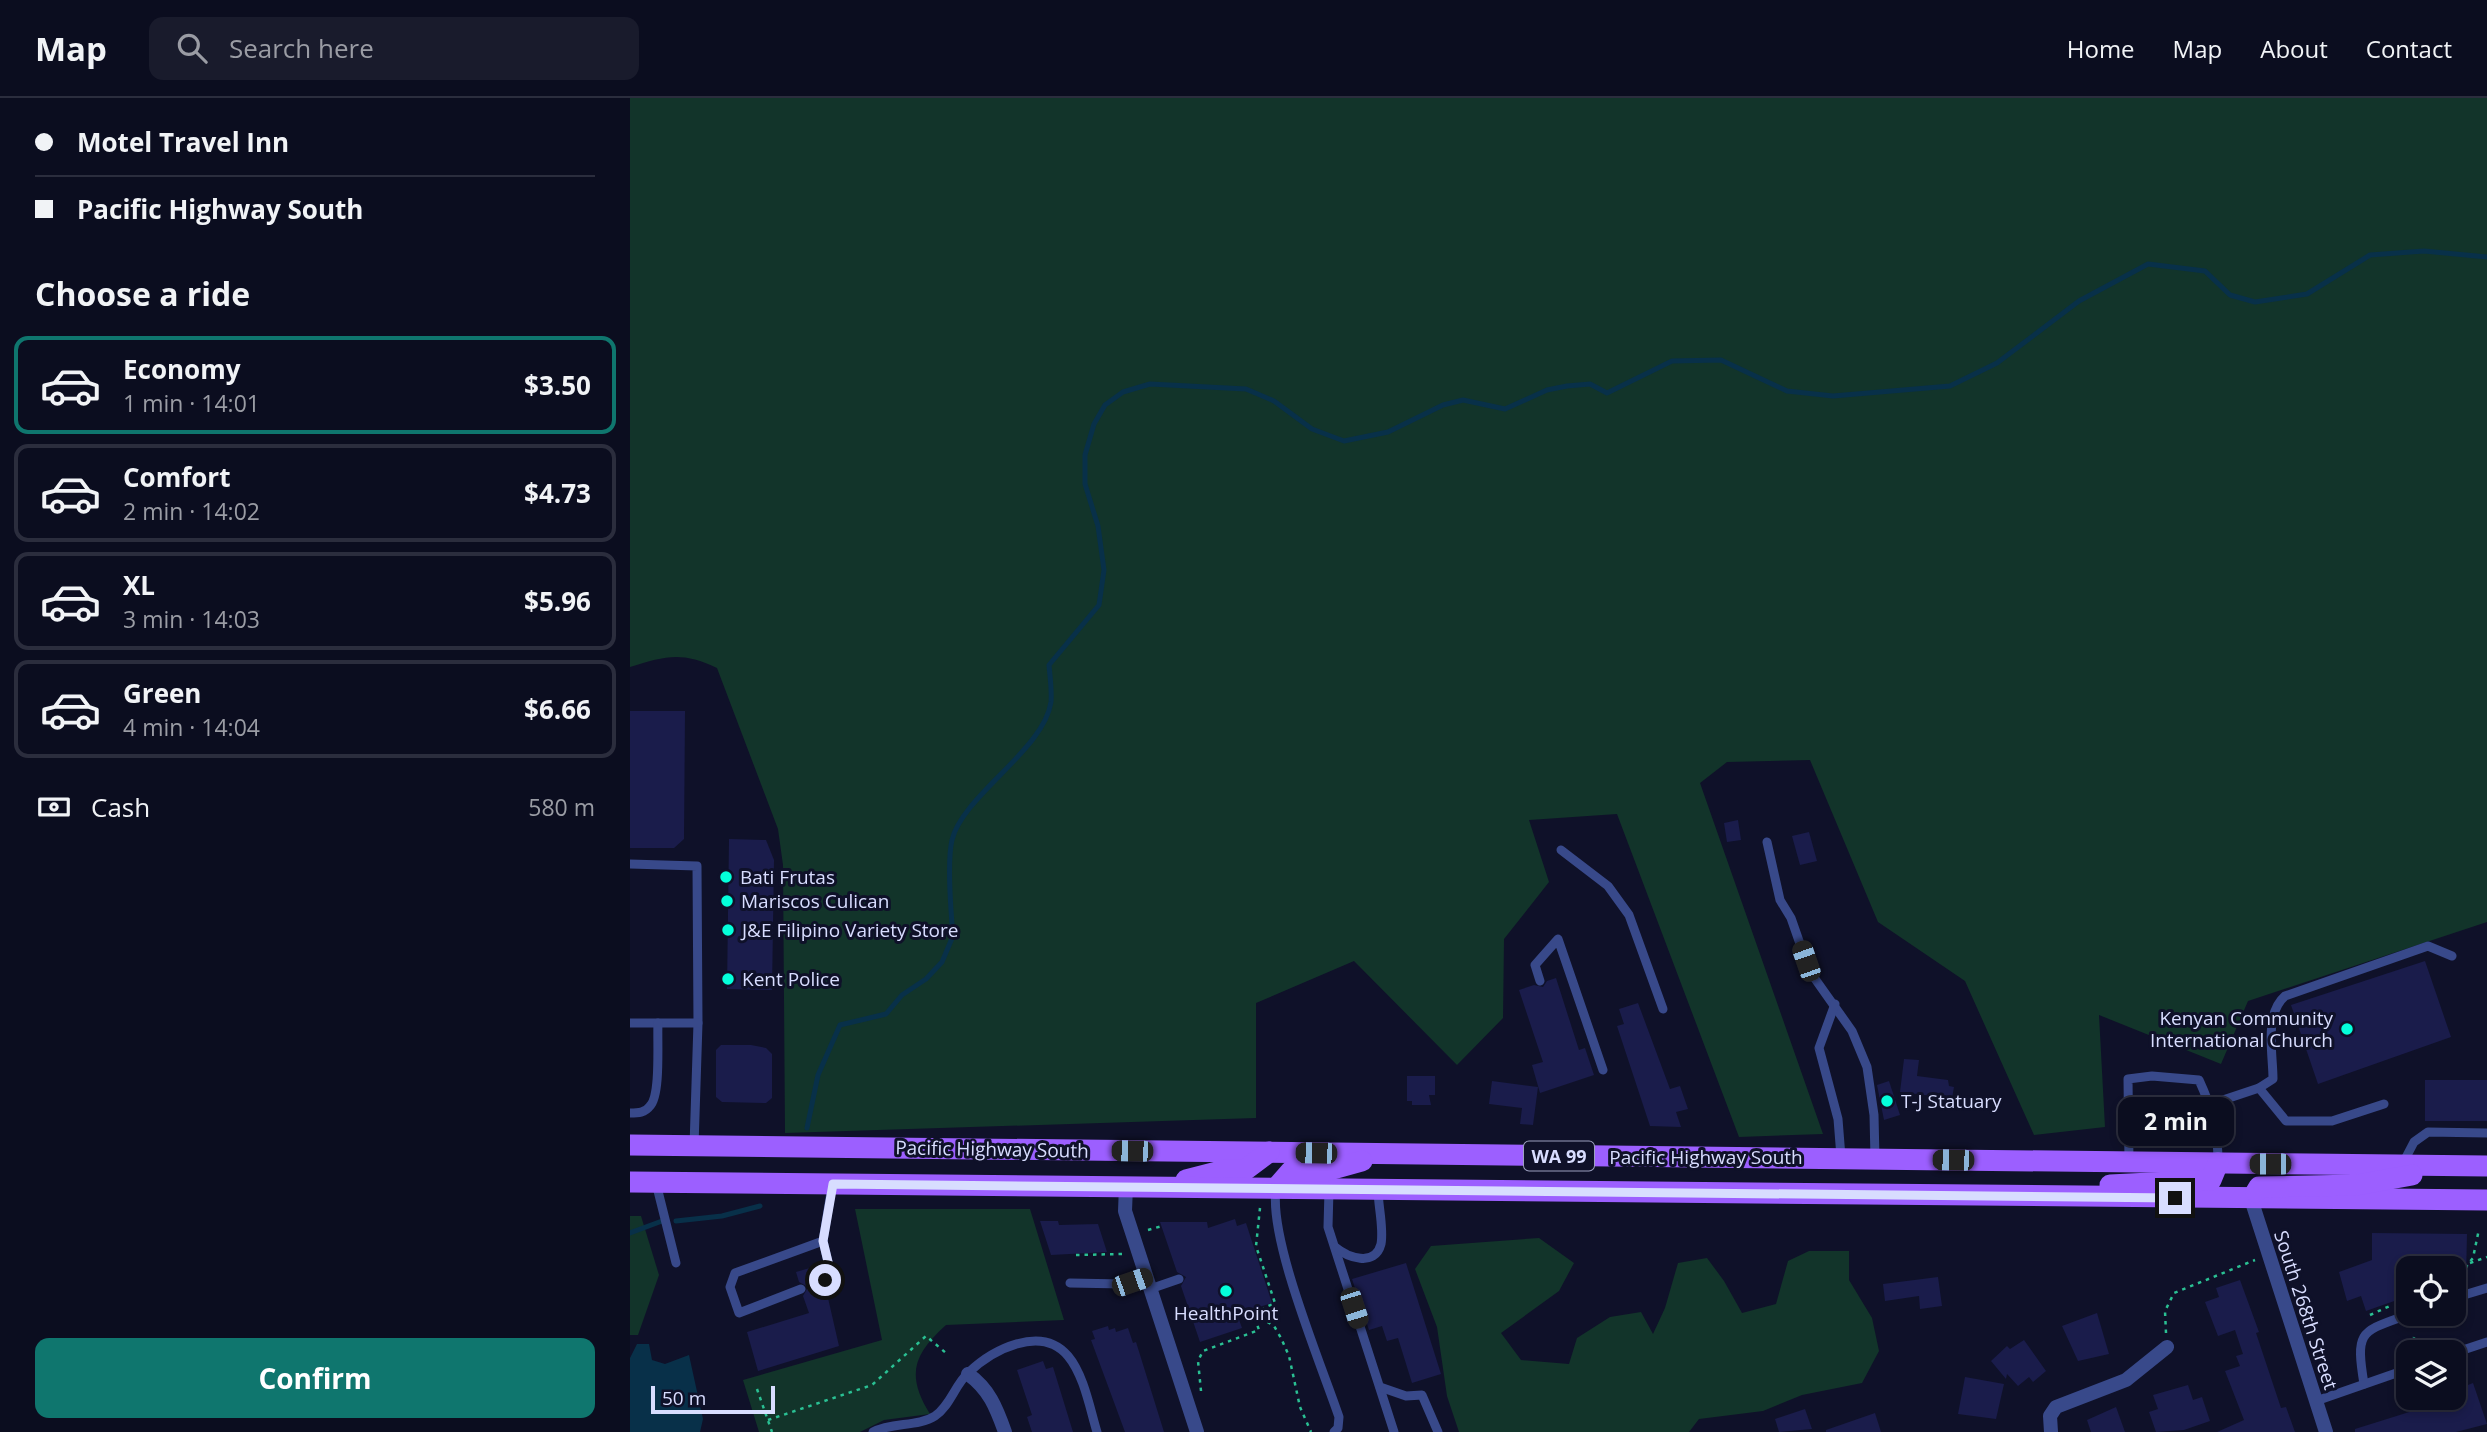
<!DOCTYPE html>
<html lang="en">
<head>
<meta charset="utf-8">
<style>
  :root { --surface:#0b0d1f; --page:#191b2c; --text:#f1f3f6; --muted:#9a9ca4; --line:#2b2d3d; --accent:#0f766e }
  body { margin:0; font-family:"Open Sans",sans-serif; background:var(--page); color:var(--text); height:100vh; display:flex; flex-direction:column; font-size:26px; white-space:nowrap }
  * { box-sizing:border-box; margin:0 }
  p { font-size:23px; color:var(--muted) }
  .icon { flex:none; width:38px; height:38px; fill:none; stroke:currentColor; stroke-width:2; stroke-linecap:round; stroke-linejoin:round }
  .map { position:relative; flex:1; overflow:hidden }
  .drawer { display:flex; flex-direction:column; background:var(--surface); width:630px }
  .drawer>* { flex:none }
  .banner { display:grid; align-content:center; height:154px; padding:0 35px; background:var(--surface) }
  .tools { position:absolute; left:1766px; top:1158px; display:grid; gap:14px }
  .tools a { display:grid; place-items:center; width:70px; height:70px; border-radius:14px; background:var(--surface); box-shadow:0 4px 10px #0003,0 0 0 2px var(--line); font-size:35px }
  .scale { position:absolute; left:21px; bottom:18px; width:124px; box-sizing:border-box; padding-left:7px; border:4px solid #d8ddff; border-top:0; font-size:19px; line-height:24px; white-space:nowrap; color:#d8ddff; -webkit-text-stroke:5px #0f1129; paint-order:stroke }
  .end { position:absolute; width:32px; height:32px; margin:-16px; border:9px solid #d8ddff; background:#111; box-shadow:0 0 0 4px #111 }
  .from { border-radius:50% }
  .bubble { position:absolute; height:49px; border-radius:14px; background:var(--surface); box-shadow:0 4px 10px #0003,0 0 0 2px var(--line); font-size:23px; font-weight:700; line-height:49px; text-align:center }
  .car { position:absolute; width:21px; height:42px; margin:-21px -10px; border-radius:9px; box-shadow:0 0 5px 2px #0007; background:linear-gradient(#222 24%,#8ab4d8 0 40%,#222 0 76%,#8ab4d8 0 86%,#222 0) }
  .banner b { display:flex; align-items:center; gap:24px; height:66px; font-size:26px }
  .banner b+b { border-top:2px solid var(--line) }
  .banner i { width:18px; height:18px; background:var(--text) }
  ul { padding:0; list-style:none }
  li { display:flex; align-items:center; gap:21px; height:98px; margin:0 14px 10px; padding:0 21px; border:4px solid var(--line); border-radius:14px }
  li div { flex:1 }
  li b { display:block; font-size:26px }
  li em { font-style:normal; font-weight:700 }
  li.current { border-color:var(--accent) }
  li>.icon { width:63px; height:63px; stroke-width:1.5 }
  h2 { padding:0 35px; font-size:32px; line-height:84px }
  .pay { display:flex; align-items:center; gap:18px; height:77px; padding:0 35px; font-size:26px }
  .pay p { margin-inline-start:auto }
  .cta { display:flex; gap:14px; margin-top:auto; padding:14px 35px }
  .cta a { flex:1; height:80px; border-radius:14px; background:var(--accent); color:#fff; font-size:28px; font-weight:700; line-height:80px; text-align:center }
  header { display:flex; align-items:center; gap:42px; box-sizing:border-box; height:98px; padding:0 35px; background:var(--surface); border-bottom:2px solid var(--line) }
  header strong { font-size:33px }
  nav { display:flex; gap:38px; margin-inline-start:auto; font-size:24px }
  .search { width:490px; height:63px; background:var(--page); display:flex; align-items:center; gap:18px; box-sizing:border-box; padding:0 24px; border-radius:14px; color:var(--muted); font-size:26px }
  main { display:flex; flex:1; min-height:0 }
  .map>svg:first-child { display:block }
  .green { fill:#12342a }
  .water { fill:#083049 }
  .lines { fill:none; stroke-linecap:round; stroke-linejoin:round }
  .stream { stroke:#083049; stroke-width:5 }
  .building { fill:#1a1c4b }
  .path { stroke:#2ac093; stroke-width:2.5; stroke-dasharray:3.5 5; stroke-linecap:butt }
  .lane { stroke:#38498a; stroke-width:9 }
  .street { stroke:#38498a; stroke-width:14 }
  .primary { stroke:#9c5fff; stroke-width:21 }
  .route { stroke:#d8ddff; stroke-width:9 }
  .poi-dot { fill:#04ffdb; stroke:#0f1129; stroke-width:2.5 }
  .labels { text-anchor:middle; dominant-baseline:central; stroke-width:6; stroke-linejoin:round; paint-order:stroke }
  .shield { fill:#0f1129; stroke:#9ca0bf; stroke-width:2 }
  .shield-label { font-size:18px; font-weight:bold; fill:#d8ddff }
  .poi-label { font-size:19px; fill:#d8ddff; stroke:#0f1129; text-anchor:start }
  .street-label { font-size:19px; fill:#d8ddff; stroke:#0f1129 }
</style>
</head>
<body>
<header>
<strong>Map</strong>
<div class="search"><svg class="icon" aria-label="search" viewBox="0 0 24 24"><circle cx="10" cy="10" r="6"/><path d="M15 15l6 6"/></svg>Search here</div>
<nav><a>Home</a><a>Map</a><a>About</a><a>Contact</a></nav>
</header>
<main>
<section class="drawer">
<div class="banner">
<b><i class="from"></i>Motel Travel Inn</b>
<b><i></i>Pacific Highway South</b>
</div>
<h2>Choose a ride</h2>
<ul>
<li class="current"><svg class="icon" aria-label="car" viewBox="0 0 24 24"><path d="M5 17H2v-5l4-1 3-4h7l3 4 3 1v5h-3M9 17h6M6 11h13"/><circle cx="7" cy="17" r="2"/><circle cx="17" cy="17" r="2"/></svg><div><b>Economy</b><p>1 min · 14:01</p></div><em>$3.50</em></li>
<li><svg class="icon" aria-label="car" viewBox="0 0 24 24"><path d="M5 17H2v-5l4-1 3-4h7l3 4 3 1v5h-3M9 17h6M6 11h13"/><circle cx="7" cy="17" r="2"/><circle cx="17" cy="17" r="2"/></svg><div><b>Comfort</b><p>2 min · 14:02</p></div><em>$4.73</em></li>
<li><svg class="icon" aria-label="car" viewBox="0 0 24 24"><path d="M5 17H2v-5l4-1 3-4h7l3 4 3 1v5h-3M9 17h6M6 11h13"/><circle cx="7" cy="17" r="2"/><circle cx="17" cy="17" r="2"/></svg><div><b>XL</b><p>3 min · 14:03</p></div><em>$5.96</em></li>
<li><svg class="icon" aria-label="car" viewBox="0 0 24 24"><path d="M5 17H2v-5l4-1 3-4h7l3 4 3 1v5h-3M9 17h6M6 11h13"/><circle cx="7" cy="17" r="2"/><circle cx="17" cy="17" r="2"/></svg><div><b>Green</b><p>4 min · 14:04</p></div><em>$6.66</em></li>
</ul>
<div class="pay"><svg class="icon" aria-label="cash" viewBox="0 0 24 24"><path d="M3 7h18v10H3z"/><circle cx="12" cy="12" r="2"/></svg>Cash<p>580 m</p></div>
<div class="cta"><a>Confirm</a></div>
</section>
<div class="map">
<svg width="1857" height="1334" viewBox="0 0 1857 1334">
  <rect width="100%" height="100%" fill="#0f1129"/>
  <g class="green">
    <path d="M0,0H1857V824L1618,903L1591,966L1469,917L1475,1029L1404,1037L1335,883L1248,824L1180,662L1097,664L1070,685L1193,1036L1109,1039L987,716L899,722L919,784L874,841L873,920L827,967L724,863L626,905V1020L155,1035L153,767L148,731L87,570C52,553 35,558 0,569Z"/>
    <path d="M225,1111H400L434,1222L316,1227C283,1257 276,1277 300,1316L254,1322L230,1334H129L113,1282L252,1242Z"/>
    <polygon points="0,1118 11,1118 29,1177 8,1237 0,1237"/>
    <polygon points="909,1140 944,1165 929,1193 871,1235 891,1262 939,1266 947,1240 980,1219 1011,1214 1023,1236 1035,1210 1048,1165 1077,1160 1094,1183 1112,1215 1146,1206 1158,1163 1179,1153 1219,1153 1219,1182 1242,1220 1249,1253 1232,1285 1172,1297 1133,1313 1069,1321 1059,1334 829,1334 817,1298 807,1229 785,1171 801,1148"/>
  </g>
  <polygon class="water" points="7,1246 19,1246 22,1262 35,1266 59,1257 73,1321 70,1334 0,1334 0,1260"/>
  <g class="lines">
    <g class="stream">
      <path d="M177,1030L188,977L210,927L256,916L272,897L296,881L312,864L323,838C321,815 317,763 322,742C333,697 414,652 421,604C422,592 420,579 419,567L469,507L474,472L468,428L455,386V357L464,326L475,307L493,294L520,286L616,291L644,303L682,331L714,343L758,334L813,307L833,302L875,311L917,292L937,288L960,286L977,295L1042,263L1091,262L1157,293L1203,298L1320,288L1367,265L1449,203L1518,166L1575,173L1600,197L1625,204L1677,196L1740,157L1794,153L1857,159"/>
      <polyline points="46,1123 92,1118 130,1108"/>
      <polyline points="0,1135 32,1123"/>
    </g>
  </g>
  <g class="building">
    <polygon points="0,613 55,613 54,741 44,750 0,750"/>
    <polygon points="1108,722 1111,742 1097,744 1094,725"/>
    <polygon points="1179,734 1187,763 1170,767 1162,738"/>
    <polygon points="99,741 136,742 144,762 142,892 97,891"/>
    <polygon points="1795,863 1821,939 1688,986 1661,907"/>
    <polygon points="926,880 949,952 955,950 964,977 910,995 902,967 913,964 889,892 904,887 913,889 917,883"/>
    <polygon points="1008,905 1040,991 1050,988 1058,1011 1046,1014 1051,1029 1020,1028 987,928 994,926 989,911"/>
    <polygon points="91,947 121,947 136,950 142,956 142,1000 136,1005 92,1004 86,999 86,952"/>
    <polygon points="1274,961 1289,962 1287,978 1318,982 1319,988 1324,989 1321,1006 1309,1003 1303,998 1270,994"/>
    <polygon points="777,978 805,978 805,997 799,997 801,1007 782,1007 782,1003 777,1003"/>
    <rect x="1795" y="982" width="62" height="41"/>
    <polygon points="862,983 908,989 903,1027 890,1026 892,1010 859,1006"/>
    <polygon points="1259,983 1270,1017 1254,1022 1247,987"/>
    <polygon points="1516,1000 1547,1001 1546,1029 1515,1028"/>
    <polygon points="605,1121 607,1128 616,1125 642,1205 607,1216 612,1230 570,1244 551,1188 556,1179 547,1174 530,1124 577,1124 578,1130"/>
    <polygon points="410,1123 428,1123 429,1127 468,1126 477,1154 421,1157"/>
    <polygon points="1742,1135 1837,1136 1836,1181 1824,1188 1824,1171 1778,1171 1778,1209 1771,1212 1767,1202 1736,1213 1731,1198 1717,1203 1709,1174 1742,1162"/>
    <polygon points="776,1165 811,1276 782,1285 768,1240 757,1243 752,1228 739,1232 722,1181"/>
    <polygon points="190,1167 188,1183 191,1188 197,1188 201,1199 198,1200 209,1248 128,1273 117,1234 179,1215 173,1198 178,1189 169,1184 166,1174"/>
    <polygon points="1308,1179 1312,1208 1290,1211 1289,1198 1255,1203 1253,1186"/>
    <polygon points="1610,1182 1629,1234 1626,1235 1651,1310 1656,1309 1665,1334 1587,1334 1614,1322 1595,1273 1610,1268 1606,1258 1613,1256 1605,1232 1588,1238 1575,1204 1589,1199 1586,1190"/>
    <polygon points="1467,1215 1479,1256 1448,1263 1432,1228"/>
    <polygon points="478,1228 479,1232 485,1230 486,1234 498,1230 503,1245 506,1244 534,1334 495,1334 461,1242 465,1241 462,1233"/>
    <polygon points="1394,1242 1416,1273 1403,1284 1399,1279 1388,1288 1377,1276 1376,1281 1361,1263 1377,1248 1380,1251"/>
    <polygon points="413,1263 416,1271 423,1269 443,1334 402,1334 397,1319 402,1317 387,1272"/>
    <polygon points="1335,1279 1374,1286 1366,1321 1328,1316"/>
    <polygon points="1843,1285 1857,1326 1826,1334 1725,1334 1725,1331 1824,1300 1830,1297 1828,1291"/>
    <polygon points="1558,1287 1563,1302 1572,1299 1580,1323 1554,1332 1526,1334 1519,1314 1528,1311 1523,1297"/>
    <polygon points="1486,1309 1495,1334 1461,1334 1457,1322"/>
    <polygon points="1175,1311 1182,1331 1149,1334 1145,1321"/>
    <polygon points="1245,1315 1251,1334 1196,1334 1196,1332"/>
  </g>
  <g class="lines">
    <g class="path">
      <polyline points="518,1132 532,1128"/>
      <polyline points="446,1157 492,1156"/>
      <polyline points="1840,1165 1857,1159"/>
      <polyline points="1830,1183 1835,1182 1837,1167 1843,1160 1849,1131"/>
      <polyline points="623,1215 644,1228 651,1240 659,1258 670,1309 681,1334"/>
      <polyline points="623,1215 645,1205 626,1148 630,1110"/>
      <polyline points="1740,1217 1762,1207"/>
      <polyline points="1536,1235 1535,1213 1544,1195 1625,1162"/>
      <polyline points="1783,1248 1784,1239"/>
      <polyline points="127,1291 142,1334"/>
      <polyline points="571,1293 568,1263 573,1253 629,1232 623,1215"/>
      <polyline points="138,1322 242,1287 296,1238 316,1255"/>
    </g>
    <g class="lane">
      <polyline points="1137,744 1150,802 1161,820 1176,863 1183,878 1222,933 1237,969 1244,1017 1245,1061"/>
      <polyline points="931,752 978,788 999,817 1033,911"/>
      <polyline points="0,766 67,768 68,925 64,1048"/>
      <polyline points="910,883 905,867 928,841 973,972"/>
      <polyline points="1205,906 1189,950 1208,1021 1211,1059"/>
      <polyline points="0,925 68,925"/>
      <polyline points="1629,990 1656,1023 1702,1023 1754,1006"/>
      <path d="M1581,1006L1629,990L1643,981C1643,956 1634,916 1655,898L1798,848L1822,858"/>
      <path d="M0,1015C8,1015 15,1015 20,1008C31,997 27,942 28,925"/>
      <polyline points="1557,1033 1588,1033"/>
      <path d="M1499,1064L1498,981L1522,978L1569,982C1582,1010 1588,1033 1588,1064"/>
      <polyline points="1772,1067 1784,1044 1798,1034 1857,1035"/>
      <polyline points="26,1085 46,1165"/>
      <path d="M646,1092C639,1142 691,1266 709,1319L708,1330L704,1334"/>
      <polyline points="699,1092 698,1129 764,1334"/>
      <polyline points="193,1143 200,1172 195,1182"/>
      <path d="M705,1149C717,1159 745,1170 751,1146C754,1130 748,1108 748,1091"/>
      <polyline points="440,1185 494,1186 516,1179"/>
      <polyline points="171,1191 109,1215 100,1189 105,1175 193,1143 202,1088"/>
      <polyline points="520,1191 549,1181"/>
      <polyline points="1824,1200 1857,1190"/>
      <polyline points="1824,1255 1857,1244"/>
      <path d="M1734,1286C1725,1231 1731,1234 1780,1216"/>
      <polyline points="750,1289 776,1298 792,1297 808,1334"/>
      <polyline points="1686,1303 1778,1271"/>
      <path d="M243,1334C262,1324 288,1329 305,1318C320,1308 325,1287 338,1275C362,1252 411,1226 438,1258C454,1277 460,1311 467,1334"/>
    </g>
    <g class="street">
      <polyline points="496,1088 495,1113 567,1334"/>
      <polyline points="1621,1101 1696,1334"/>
      <path d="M338,1276C359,1291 366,1309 375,1334"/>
      <polyline points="1421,1334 1420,1318 1426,1309 1496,1282 1537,1249"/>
    </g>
    <g class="primary">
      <polyline points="0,1047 1857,1068"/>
      <polyline points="556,1082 595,1072 615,1072 639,1054"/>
      <polyline points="0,1084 1857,1102"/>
      <polyline points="1480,1087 1581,1082 1588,1065"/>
      <polyline points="646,1090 661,1073 696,1073 732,1063"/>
      <polyline points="1626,1094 1629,1089 1727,1087 1782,1077"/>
    </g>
  </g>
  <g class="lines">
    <polyline class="route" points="195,1182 200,1172 193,1143 203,1086 1545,1100"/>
  </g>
  <g class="poi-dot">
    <circle cx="96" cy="779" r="7"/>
    <circle cx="97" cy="803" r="7"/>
    <circle cx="98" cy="832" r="7"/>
    <circle cx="98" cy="881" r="7"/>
    <circle cx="1717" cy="931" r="7"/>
    <circle cx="1257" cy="1003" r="7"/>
    <circle cx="596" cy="1193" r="7"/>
  </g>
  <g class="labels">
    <rect class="shield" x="894" y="1043.5" width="70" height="29" rx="5"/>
    <g class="shield-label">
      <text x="929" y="1058">WA 99</text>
    </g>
    <g class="poi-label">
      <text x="110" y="779">Bati Frutas</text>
      <text x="111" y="803">Mariscos Culican</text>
      <text x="112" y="832">J&amp;E Filipino Variety Store</text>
      <text x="112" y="881">Kent Police</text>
      <text x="1703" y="920" text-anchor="end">Kenyan Community<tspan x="1703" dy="22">International Church</tspan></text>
      <text x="1271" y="1003">T-J Statuary</text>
      <text x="596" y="1215" text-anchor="middle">HealthPoint</text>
    </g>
    <g class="street-label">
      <text transform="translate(362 1051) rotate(1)">Pacific Highway South</text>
      <text x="1076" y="1059">Pacific Highway South</text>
      <text transform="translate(1676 1212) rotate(72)">South 268th Street</text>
    </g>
  </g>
</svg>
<div class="tools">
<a><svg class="icon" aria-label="locate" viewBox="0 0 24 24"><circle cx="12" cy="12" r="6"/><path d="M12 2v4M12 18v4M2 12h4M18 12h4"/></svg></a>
<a><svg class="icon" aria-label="layers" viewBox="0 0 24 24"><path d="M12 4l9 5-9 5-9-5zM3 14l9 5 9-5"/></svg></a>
</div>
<div class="scale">50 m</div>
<i class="end from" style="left:195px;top:1182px"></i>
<i class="end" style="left:1545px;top:1100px"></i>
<div class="bubble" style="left:1488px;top:999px;width:116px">2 min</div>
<i class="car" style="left:1176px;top:863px;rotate:341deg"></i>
<i class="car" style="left:502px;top:1053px;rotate:271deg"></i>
<i class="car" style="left:686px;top:1055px;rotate:271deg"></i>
<i class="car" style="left:1323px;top:1062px;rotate:271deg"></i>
<i class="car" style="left:1640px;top:1066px;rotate:270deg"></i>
<i class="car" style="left:502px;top:1184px;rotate:71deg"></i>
<i class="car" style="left:724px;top:1210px;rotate:162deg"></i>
</div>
</main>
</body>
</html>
